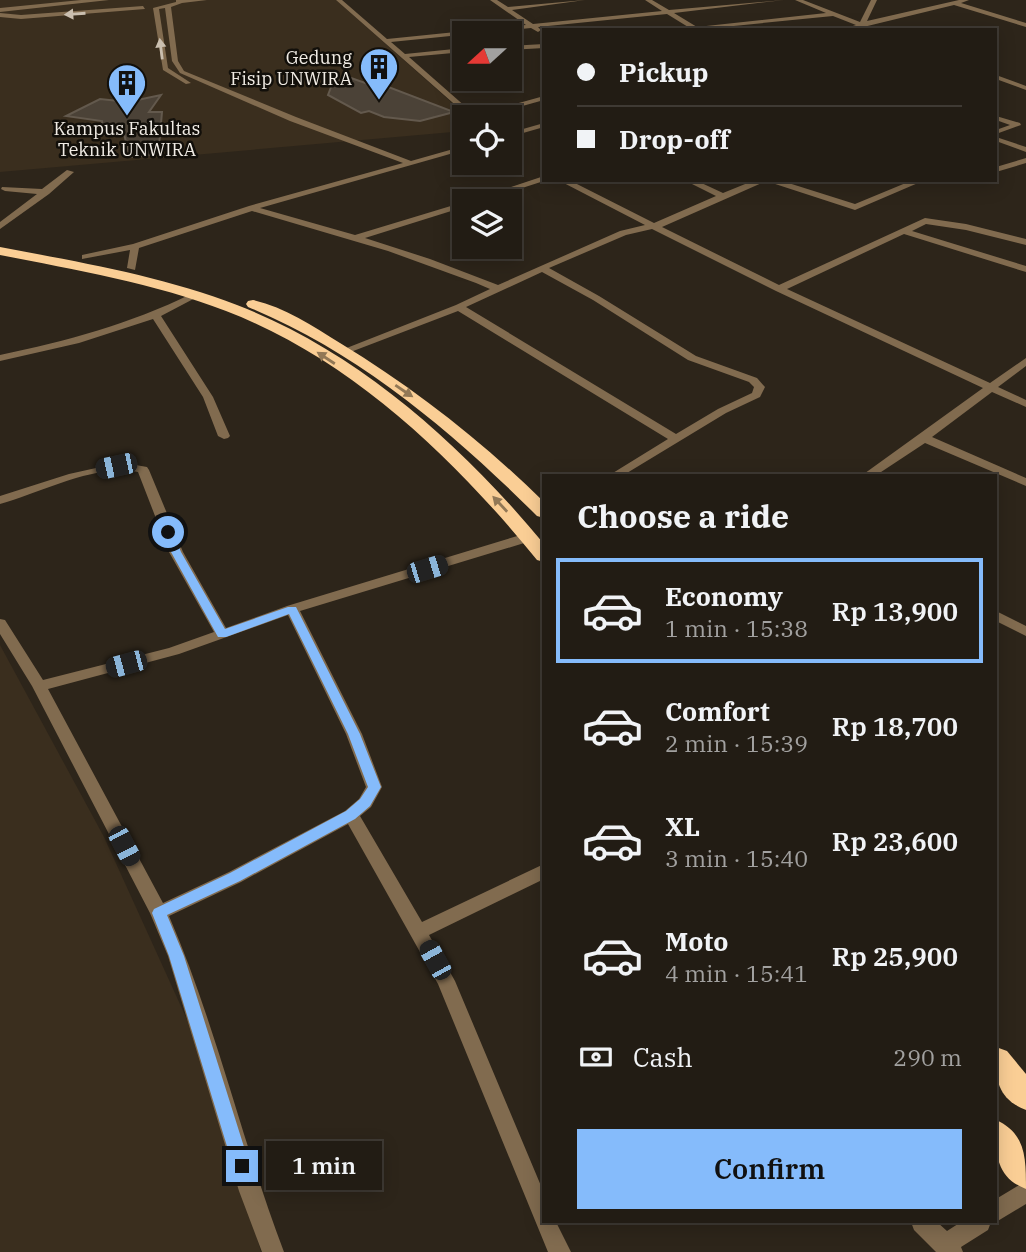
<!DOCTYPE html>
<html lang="en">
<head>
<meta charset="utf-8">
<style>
  :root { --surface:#221c14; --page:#2a251d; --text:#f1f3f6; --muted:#a2a1a0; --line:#3f3a34; --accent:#85bbfb }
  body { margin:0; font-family:"IBM Plex Serif",serif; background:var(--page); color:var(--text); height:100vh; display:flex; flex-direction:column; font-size:26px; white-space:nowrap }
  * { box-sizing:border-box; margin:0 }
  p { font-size:23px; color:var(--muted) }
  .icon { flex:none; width:38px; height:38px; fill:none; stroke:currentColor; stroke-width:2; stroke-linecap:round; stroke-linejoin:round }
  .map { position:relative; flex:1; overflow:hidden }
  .side { position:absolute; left:542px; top:474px; width:455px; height:749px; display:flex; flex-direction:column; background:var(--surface); border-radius:0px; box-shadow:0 4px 18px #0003,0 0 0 2px var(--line) }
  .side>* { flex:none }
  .hud { position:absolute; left:542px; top:28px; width:455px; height:154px; border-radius:0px; box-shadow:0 4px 18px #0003,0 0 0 2px var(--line); display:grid; align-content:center; height:154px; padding:0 35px; background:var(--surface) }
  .needle { width:46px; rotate:249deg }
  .fabs { position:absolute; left:452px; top:21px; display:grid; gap:14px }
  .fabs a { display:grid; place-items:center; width:70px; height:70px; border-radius:0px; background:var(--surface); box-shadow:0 4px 18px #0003,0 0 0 2px var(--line); font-size:35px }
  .end { position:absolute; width:32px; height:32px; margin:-16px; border:9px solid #85bbfb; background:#111; box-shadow:0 0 0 4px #111 }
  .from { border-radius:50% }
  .bubble { position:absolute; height:49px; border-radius:0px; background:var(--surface); box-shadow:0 4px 18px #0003,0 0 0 2px var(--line); font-size:23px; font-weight:600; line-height:49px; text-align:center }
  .car { position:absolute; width:21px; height:42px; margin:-21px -10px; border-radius:9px; box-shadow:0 0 5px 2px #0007; background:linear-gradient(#222 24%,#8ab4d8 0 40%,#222 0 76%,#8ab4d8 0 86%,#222 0) }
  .hud b { display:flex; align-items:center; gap:24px; height:66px; font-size:26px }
  .hud b+b { border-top:2px solid var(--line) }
  .hud i { width:18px; height:18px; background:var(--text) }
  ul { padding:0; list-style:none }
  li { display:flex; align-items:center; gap:21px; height:105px; margin:0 14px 10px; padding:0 21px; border:4px solid transparent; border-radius:0px }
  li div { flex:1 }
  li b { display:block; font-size:26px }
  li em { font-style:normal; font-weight:600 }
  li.selected { border-color:var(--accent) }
  li>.icon { width:63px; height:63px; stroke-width:1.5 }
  h2 { padding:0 35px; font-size:32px; line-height:84px }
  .pay { display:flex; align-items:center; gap:18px; height:77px; padding:0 35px; font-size:26px }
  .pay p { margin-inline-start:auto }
  .button { display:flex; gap:14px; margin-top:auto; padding:14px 35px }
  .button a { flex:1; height:80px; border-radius:0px; background:var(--accent); color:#111; font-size:28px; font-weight:600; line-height:80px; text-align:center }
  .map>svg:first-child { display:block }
  .built { fill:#3a2e1e }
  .building { fill:#4b4237; stroke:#63594d; stroke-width:2 }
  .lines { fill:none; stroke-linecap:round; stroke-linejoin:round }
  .street { fill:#816b4f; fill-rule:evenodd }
  .highway { fill:#face95; fill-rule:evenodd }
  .oneway { fill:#cabfb0 }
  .oneway2 { fill:#927856 }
  .route { fill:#85bbfb }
  .labels { text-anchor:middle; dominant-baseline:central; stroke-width:5; stroke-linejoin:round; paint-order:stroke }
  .far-poi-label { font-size:18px; fill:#f1ece5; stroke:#120f0a; text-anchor:end }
</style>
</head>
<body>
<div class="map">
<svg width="1026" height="1252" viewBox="0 0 1026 1252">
  <rect width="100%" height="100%" fill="#2d251a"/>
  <g class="built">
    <polygon points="0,0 336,0 468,117 464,117 464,131 0,172"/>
    <polygon points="0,645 104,837 209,1068 261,1252 0,1252"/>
  </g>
  <g class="building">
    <polygon points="351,78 368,84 378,83 454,112 420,121 384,117 369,111 361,113 328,95 333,82"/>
    <polygon points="161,95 149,112 162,112 159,146 161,154 130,157 124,134 102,135 102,121 66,116 100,99 128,102"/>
  </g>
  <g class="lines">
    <g class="street">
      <polygon points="81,0 109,0 0,12 0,8"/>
      <path d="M176,0H207L182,3L171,7L178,61L184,71L296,117L411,161L464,146V150L260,208L355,235L464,202V207L365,238L430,259L498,285L620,231L645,225L558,180H569L654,223L716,196L684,180H695L723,193L755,180H779L855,204L913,180H925L855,210L766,181L662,227L779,285L925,218L966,224L1026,239V245L966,230L926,224L912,231L1026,266V272L904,234L787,289L990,383L1026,358V366L998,387L1026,400V407L992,392L932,437L1026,478V486L925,443L875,476H861L983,388L776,291L652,229L626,235L549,268L599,296L696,356L757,378L765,387L760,397L726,413L622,476H608L668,439L458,311L348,353H340L339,351L456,305L490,289L476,283L388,251L252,211L139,248L135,270L127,268L130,250L82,259V255L133,244L249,206L403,163L290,121L180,73L172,61L165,8L159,9L168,68L191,83L186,84L163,70L153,8L176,2ZM542,272L593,300L688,360L749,382L754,387L752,393L718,409L676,434L466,307Z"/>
      <polygon points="336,0 342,0 387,39 526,25 490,0 497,0 508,7 585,0 512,10 533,24 662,11 645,0 652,0 669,10 784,0 674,13 697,27 826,13 795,0 803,0 860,22 871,0 877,0 867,21 959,0 969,0 961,3 1026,23 1026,27 954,5 851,30 840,30 856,25 833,16 693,30 667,14 538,27 541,30 538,32 531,28 391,42 405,54 464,48 464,52 409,57 475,115 544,96 544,100 483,117 469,117"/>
      <polygon points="143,6 145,9 21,19 0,17 0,13 21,15"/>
      <polygon points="544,44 544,48 509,50 509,46"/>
      <polygon points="996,75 1026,86 1026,90 996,79"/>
      <polygon points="996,116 1020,123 1021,125 996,134 996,130 1010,125 996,120"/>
      <polygon points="544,123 544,127 509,137 509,133"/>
      <polygon points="996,137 1026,147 1026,152 996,141"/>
      <polygon points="1026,158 1026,163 996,172 996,167"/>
      <polygon points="67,170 74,172 49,194 0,229 0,222 37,194 5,191 1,189 2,187 42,189"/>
      <polygon points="541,177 544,177 544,180 547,180 481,201 469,201"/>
      <path d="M191,294L199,296L161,316L213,397L230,436L228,438L224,439L218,436L203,397L153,319L79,343L0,361V355C67,341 130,324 191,294Z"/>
      <path d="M114,464H130L147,467L149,470L183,552L226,628L287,606L524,534H534L535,537L534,540L300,611L362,734L382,787L371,807L360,816L422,922L544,864V879L429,935L455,981L544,1193V1222H556L571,1252H548L438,984L348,824L241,882L169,916C216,1025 242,1142 284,1252H262L239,1191L168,956L150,913L32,686L0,634V619L5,620L43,680L169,648L214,632L169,552L138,472C96,463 41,493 0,504V496L69,474ZM288,615L346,734L366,787L359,799L345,811L229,872L163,903L48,689L179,654Z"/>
      <polygon points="996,611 1026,626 1026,636 996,621"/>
      <polygon points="1026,1181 1026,1204 996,1222 995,1222 996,1199"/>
      <polygon points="911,1222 937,1222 947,1231 961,1222 991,1222 988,1230 961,1247 963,1252 936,1252 914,1230"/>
    </g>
    <g class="highway">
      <path d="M0,247C79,262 162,276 237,305C359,352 462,445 544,544V562L537,560C454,458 351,359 226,311C154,283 76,270 0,255Z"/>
      <path d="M253,300C284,307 313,326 340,343C414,388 482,441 544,502V518L537,516C454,433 358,352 248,307L246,304L248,301Z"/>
      <path d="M996,1047L1007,1051L1026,1074V1110C995,1098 995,1075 996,1047Z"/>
      <path d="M996,1120C1026,1133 1026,1159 1026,1189C994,1177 995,1149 996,1120Z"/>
    </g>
  </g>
  <defs><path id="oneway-solid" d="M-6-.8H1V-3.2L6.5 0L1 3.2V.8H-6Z" transform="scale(1.75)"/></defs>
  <g class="oneway">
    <use href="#oneway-solid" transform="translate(75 14) rotate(176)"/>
    <use href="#oneway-solid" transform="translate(161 49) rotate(-97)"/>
  </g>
  <g class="oneway2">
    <use href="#oneway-solid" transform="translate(326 358) rotate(-147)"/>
    <use href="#oneway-solid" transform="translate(404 391) rotate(34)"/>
    <use href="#oneway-solid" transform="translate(500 504) rotate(-133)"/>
  </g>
  <polygon class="route" points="164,529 173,532 181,552 225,629 288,607 296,607 360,734 381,787 370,806 355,819 240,881 167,915 184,956 250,1166 248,1171 242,1174 236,1171 233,1166 169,956 152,913 154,909 230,873 346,811 360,799 368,787 348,734 289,614 226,637 218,637 171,552"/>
  <defs>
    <g id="building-pin" transform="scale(2.0125)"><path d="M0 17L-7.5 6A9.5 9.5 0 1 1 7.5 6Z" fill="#85bbfb" stroke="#120f0a"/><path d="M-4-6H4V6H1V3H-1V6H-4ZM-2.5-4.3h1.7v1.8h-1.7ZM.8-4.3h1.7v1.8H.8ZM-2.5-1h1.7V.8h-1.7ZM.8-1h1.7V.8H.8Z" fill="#111"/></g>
  </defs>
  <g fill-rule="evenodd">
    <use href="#building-pin" x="379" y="67"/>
    <use href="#building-pin" x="127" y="83"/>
  </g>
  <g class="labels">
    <g class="far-poi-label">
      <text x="352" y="57">Gedung<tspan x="352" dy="21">Fisip UNWIRA</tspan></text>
      <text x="127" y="128" text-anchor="middle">Kampus Fakultas<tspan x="127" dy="21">Teknik UNWIRA</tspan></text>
    </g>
  </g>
</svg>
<div class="fabs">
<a><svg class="needle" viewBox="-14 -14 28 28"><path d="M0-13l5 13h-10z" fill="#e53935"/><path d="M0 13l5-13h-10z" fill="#a2a1a0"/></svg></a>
<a><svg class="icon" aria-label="locate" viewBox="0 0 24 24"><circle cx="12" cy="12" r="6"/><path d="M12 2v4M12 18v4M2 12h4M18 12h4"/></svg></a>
<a><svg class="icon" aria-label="layers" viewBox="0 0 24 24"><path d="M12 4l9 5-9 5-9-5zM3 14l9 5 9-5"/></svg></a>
</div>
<i class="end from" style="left:168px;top:532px"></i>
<i class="end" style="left:242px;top:1166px"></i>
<div class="bubble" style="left:266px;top:1141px;width:116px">1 min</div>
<i class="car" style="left:116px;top:466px;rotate:258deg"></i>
<i class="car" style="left:427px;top:569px;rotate:73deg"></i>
<i class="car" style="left:126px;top:664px;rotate:255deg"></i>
<i class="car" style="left:124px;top:846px;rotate:152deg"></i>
<i class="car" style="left:435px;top:960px;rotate:331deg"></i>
<div class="hud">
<b><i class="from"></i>Pickup</b>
<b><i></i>Drop-off</b>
</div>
<section class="side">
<h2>Choose a ride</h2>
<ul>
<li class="selected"><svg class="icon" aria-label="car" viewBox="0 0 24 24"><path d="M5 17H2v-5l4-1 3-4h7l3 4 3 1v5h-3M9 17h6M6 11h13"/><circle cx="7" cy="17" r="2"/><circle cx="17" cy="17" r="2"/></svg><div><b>Economy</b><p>1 min · 15:38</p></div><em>Rp 13,900</em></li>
<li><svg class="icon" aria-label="car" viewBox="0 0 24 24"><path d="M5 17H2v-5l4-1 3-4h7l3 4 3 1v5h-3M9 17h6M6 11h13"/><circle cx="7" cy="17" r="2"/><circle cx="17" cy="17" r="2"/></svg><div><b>Comfort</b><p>2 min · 15:39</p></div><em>Rp 18,700</em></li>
<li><svg class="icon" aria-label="car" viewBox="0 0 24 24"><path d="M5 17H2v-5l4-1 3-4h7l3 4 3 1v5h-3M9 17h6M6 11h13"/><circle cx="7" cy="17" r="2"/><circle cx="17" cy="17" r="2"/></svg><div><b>XL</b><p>3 min · 15:40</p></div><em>Rp 23,600</em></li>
<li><svg class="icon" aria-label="car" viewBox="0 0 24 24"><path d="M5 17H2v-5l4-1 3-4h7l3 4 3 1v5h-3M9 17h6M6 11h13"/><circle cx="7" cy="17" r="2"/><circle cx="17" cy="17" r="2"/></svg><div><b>Moto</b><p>4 min · 15:41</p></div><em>Rp 25,900</em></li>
</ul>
<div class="pay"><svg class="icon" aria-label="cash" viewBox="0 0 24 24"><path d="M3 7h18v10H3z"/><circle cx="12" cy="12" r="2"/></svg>Cash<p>290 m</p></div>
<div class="button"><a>Confirm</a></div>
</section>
</div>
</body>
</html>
